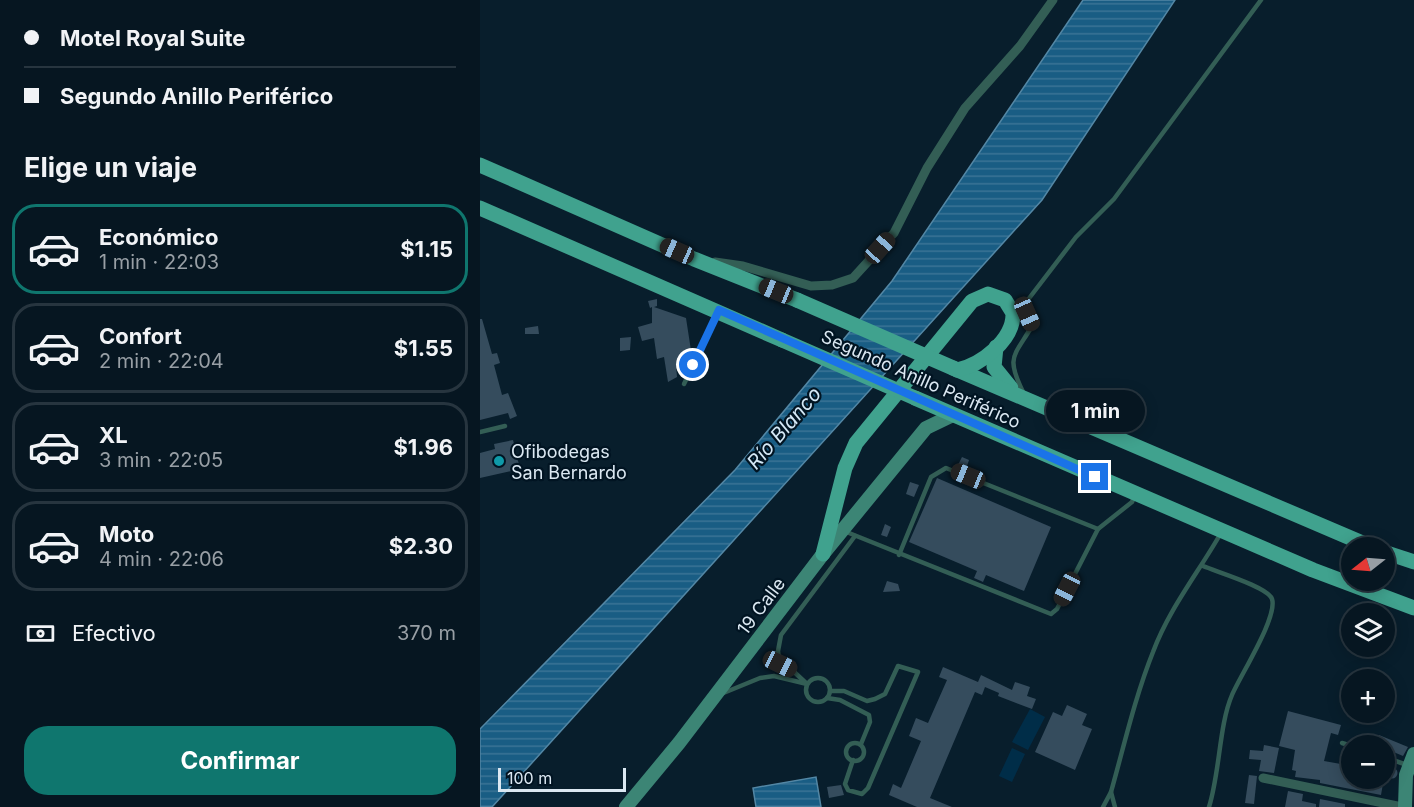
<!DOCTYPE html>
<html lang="es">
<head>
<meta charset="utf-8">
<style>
  :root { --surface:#061621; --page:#0f1f2a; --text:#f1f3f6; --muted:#989fa5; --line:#27353f; --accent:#0f766e }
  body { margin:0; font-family:Inter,sans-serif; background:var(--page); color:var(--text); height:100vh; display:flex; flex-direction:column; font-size:22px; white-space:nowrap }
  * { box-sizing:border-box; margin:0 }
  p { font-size:20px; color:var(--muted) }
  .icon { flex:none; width:33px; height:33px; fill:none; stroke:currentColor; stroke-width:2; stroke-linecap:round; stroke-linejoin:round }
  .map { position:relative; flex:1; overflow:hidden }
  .details { display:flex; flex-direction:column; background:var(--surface); width:480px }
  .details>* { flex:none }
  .top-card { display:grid; align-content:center; height:132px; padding:0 24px; background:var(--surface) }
  .needle { width:39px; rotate:253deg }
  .controls { position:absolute; left:861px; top:537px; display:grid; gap:12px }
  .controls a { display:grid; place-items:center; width:54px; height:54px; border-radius:50%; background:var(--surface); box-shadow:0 3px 15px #0003,0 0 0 2px var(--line); font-size:30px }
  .scale { position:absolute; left:18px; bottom:15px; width:128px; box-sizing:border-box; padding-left:6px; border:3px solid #dbe8f2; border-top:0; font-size:16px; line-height:21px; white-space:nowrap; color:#dbe8f2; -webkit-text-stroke:4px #011422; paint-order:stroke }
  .end { position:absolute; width:27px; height:27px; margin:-14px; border:8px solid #1a73e8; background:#fff; box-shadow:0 0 0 3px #fff }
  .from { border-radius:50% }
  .bubble { position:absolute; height:42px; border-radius:21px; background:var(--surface); box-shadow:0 3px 15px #0003,0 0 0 2px var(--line); font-size:20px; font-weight:700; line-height:42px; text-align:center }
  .car { position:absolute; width:18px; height:36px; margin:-18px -9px; border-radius:8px; box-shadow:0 0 4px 2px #0007; background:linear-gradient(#222 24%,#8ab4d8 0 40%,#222 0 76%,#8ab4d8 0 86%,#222 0) }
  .top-card b { display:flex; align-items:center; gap:21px; height:57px; font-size:22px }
  .top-card b+b { border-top:2px solid var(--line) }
  .top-card i { width:15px; height:15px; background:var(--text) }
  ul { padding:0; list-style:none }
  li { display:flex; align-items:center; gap:18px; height:90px; margin:0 12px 9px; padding:0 12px; border:3px solid var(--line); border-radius:24px }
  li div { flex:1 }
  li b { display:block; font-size:22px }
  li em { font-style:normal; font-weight:700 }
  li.selected { border-color:var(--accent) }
  li>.icon { width:54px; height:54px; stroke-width:1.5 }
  h2 { padding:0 24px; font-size:27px; line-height:72px }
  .pay { display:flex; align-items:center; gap:15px; height:66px; padding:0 24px; font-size:22px }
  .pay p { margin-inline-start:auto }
  .button { display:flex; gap:12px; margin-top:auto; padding:12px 24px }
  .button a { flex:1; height:69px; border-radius:24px; background:var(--accent); color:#fff; font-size:24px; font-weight:700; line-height:69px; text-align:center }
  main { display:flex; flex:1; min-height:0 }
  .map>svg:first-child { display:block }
  .garden { fill:#002d48 }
  .water { fill:url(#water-rules); stroke:#5387a5; stroke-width:1.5 }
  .building { fill:#354c5d }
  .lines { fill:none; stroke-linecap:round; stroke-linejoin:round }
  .lane { stroke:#335e55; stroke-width:4.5 }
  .street { stroke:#335e55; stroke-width:9 }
  .secondary { stroke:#3c8575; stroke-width:14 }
  .primary { stroke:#40a28e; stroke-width:15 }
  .primary-bridge { stroke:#40a28e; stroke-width:15 }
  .route { stroke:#1a73e8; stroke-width:8 }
  .culture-dot { fill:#0f9aa8; stroke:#011422; stroke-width:2 }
  .labels { text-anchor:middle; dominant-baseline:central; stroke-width:4.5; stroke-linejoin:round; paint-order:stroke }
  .street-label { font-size:18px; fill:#dbe8f2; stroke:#011422 }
  .poi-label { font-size:18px; fill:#dbe8f2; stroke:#011422; text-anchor:start }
  .water-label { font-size:20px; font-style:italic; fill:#d4e8f6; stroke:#011422 }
</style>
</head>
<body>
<main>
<section class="details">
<div class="top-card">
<b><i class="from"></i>Motel Royal Suite</b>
<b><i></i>Segundo Anillo Periférico</b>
</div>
<h2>Elige un viaje</h2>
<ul>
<li class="selected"><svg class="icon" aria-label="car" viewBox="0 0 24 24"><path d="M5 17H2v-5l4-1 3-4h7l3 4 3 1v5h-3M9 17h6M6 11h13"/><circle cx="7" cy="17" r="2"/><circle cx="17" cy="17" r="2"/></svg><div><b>Económico</b><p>1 min · 22:03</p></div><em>$1.15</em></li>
<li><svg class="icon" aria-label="car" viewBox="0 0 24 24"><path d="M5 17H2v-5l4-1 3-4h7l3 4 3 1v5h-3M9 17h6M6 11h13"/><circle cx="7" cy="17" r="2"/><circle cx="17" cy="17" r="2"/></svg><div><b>Confort</b><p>2 min · 22:04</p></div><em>$1.55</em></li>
<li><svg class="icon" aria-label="car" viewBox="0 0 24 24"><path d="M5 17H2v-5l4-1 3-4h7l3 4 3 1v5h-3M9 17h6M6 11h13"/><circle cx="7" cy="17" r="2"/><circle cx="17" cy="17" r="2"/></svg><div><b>XL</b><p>3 min · 22:05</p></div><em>$1.96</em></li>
<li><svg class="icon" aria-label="car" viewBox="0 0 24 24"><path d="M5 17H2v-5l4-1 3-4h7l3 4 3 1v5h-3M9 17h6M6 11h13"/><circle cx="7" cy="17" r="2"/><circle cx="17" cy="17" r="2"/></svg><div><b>Moto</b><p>4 min · 22:06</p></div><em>$2.30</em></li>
</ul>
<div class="pay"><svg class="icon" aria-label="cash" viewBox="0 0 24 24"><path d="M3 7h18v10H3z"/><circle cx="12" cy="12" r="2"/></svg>Efectivo<p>370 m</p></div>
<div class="button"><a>Confirmar</a></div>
</section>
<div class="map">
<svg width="934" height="807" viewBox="0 0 934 807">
  <defs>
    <pattern id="water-rules" width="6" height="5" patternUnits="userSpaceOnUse" patternTransform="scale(1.5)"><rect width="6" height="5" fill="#195d84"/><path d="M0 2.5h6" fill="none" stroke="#3a7496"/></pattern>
  </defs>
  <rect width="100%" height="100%" fill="#081e2c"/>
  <g class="garden">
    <polygon points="550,709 565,717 548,750 532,742"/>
    <polygon points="532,748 545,754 532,782 519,776"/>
  </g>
  <g class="water">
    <polygon points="603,0 695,0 562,200 12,807 0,807 0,729 255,470 412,281"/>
    <polygon points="336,777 341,807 276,807 273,788"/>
  </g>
  <g class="building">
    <polygon points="177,299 177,306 174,307 206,318 212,357 196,365 197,377 188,382 184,357 177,359 174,338 162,341 158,327 172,323 172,307 170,308 168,301"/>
    <polygon points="0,319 2,319 12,354 17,353 20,363 14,365 22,395 28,393 37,416 30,419 28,413 0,420"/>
    <polygon points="58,326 59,334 45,334 45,328"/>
    <polygon points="151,337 150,350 140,351 140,338"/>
    <polygon points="33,440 40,469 0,478 0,453 15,449 14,444"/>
    <polygon points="482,457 489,460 486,469 478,465"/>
    <polygon points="457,478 571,527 544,591 506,575 503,582 501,581 494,578 497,571 429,542"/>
    <polygon points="430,482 439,485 434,497 426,494"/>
    <polygon points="405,524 411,527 407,537 401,535"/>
    <polygon points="407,581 418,584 420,591 403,592"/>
    <polygon points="463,667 498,682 501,675 532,690 535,682 550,687 547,696 556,699 552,709 518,696 519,693 505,687 502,695 495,692 450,798 472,807 437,807 409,795 413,784 421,788 441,741 429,736 436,718 448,723 467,680 459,677"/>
    <polygon points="587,705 607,714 602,725 612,729 595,770 555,752 573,712 582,716"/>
    <polygon points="808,711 861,725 858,735 851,733 844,761 872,766 872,778 904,778 901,795 840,783 840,780 815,777 816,771 812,770 815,750 799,746"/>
    <polygon points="899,735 928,747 923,756 904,748 904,746 895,746"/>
    <polygon points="784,745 799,748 794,773 779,771 781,760 769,759 770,750 783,751"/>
    <circle cx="912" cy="773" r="5.5"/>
    <polygon points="769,775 777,776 774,804 765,803"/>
    <polygon points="361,785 364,795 349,798 347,787"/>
    <polygon points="808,791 823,794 822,801 836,804 836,807 805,807"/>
    <polygon points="840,799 865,804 865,807 839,807"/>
  </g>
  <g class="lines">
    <g class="lane">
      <polyline points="204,384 237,316"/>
      <path d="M544,394C525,356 534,357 552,326L547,314V301L596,237L634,199L781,0"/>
      <polyline points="0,432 25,426"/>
      <polyline points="364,531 571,614 577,609 618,529 652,502 655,495"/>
      <polyline points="419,555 451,477 466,468 618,529"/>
      <path d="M723,566C737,572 788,587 792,599C798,617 760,676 752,695C739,725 740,772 729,807"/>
      <circle cx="338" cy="690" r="12"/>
      <polyline points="327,684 311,669 300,664 298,651 301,635 375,536"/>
      <polyline points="350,691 364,691 387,701 395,699 405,694 418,666 438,672 388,788 382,794 368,790 365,784 373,760"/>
      <polyline points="241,694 280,678 294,676 327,684"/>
      <polyline points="347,698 360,700 389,715 390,722 381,744"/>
      <polyline points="862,743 872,746"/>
      <circle cx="375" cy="752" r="9"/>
      <polyline points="904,757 927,765"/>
      <polyline points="623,807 631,792"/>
      <path d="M635,807L631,792C644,746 655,697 673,652C689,609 718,573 741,533"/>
    </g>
    <g class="street">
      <polyline points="235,262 263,266 331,286 352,285 373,278 414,233 447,168 485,108 540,46 573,0"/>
      <polyline points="783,778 922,807"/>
    </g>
    <g class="secondary">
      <polyline points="146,807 199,743 343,554 446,428 473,415"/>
      <polyline points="925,807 926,775 934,754"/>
    </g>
    <g class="primary">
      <polyline points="0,165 214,259 317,300"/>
      <polyline points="0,208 302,340"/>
      <polyline points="516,347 514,367 531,388"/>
      <polyline points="473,368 894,548"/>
      <polyline points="435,398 833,570 934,608"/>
      <polyline points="904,552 934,562"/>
      <path d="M343,554L365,468L376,443L492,301L508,294L525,300L533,313C534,340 501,365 477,370"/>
    </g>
    <g class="primary-bridge">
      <polyline points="317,300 473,368"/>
      <polyline points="302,340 435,398"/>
    </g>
  </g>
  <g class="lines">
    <polyline class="route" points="213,365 239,310 615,477"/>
  </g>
  <circle class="culture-dot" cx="19" cy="461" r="6"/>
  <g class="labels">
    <g class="street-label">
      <text transform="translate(441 379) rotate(24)">Segundo Anillo Periférico</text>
      <text transform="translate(281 606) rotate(-53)">19 Calle</text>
    </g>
    <g class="poi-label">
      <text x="31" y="451">Ofibodegas<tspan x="31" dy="21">San Bernardo</tspan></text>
    </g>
    <g class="water-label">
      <text transform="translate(304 428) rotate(-49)">Río Blanco</text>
    </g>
  </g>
</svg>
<div class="controls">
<a><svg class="needle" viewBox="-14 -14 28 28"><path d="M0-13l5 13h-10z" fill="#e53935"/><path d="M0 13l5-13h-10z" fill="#989fa5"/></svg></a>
<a><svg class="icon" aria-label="layers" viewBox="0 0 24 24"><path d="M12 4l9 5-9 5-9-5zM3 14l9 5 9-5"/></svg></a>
<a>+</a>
<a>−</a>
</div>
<div class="scale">100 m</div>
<i class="end from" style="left:213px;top:365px"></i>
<i class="end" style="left:615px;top:477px"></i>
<div class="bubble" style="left:566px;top:390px;width:99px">1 min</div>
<i class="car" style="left:400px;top:248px;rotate:42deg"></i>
<i class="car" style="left:197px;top:251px;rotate:294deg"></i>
<i class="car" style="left:296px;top:291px;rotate:292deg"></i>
<i class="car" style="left:547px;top:314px;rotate:156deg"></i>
<i class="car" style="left:488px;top:476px;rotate:292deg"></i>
<i class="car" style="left:587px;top:589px;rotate:207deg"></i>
<i class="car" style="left:300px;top:664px;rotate:116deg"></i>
</div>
</main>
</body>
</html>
